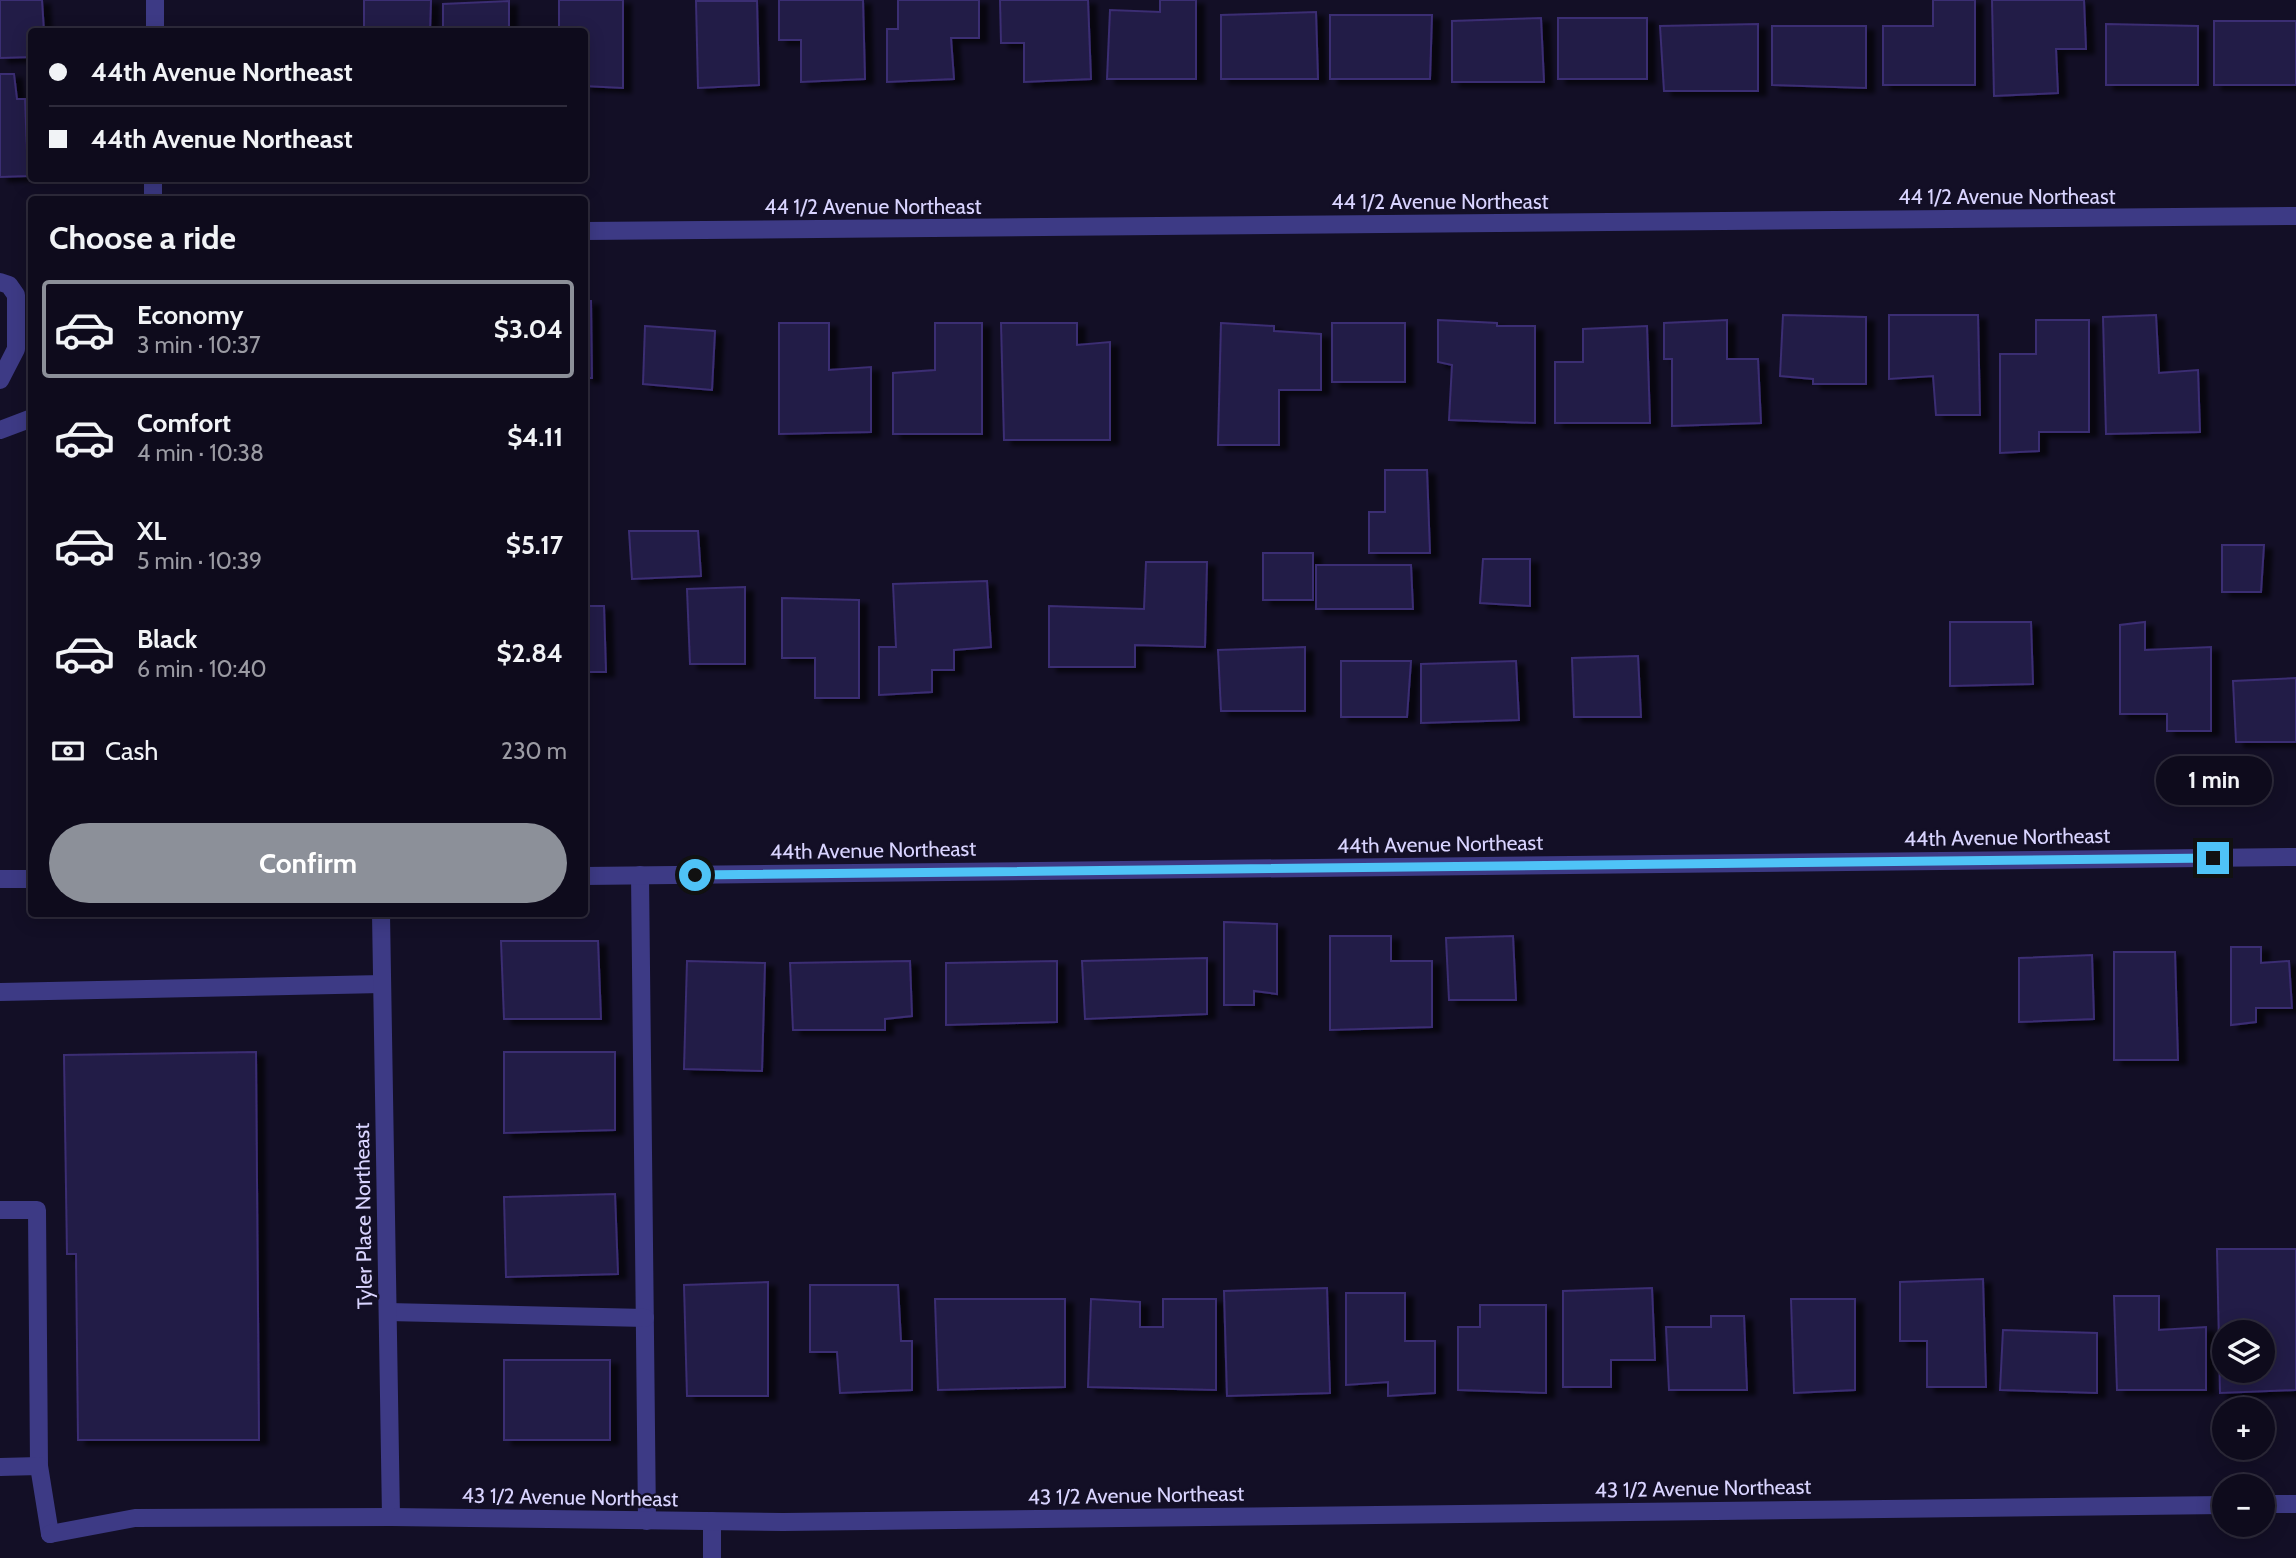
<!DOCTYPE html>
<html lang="en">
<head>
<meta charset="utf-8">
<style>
  :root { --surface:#0e0b1c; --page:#171425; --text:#f1f3f6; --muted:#9b9ba3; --line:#2e2b3b; --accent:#8c9099 }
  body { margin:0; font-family:Cabin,sans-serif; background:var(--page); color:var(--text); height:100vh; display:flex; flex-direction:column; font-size:26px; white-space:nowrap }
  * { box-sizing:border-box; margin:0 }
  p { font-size:23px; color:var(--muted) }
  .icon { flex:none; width:38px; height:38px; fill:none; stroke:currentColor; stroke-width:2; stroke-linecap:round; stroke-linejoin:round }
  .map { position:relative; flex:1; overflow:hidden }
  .side { position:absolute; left:28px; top:196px; width:560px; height:721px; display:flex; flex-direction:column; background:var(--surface); border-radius:7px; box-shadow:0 4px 18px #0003,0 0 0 2px var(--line) }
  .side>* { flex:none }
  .hud { position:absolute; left:28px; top:28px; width:560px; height:154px; border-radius:7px; box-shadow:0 4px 18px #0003,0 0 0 2px var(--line); display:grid; align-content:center; height:154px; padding:0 21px; background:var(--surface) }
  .fabs { position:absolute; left:2212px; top:1320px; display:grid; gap:14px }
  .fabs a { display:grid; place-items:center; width:63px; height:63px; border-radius:50%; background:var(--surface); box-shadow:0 4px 18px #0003,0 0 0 2px var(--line); font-size:35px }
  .end { position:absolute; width:32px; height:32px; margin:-16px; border:9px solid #4fc3f7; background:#111; box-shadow:0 0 0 4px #111 }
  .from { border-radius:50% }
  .bubble { position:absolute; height:49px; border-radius:24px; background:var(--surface); box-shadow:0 4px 18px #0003,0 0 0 2px var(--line); font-size:23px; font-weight:700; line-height:49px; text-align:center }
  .hud b { display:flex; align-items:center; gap:24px; height:66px; font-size:26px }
  .hud b+b { border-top:2px solid var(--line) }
  .hud i { width:18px; height:18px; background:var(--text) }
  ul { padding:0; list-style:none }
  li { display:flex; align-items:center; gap:21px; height:98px; margin:0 14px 10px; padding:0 7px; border:4px solid transparent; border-radius:7px }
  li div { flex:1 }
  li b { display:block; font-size:26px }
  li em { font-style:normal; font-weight:700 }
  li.current { border-color:var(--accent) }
  li>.icon { width:63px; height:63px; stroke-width:1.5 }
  h2 { padding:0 21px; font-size:32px; line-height:84px }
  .pay { display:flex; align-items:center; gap:18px; height:77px; padding:0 21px; font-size:26px }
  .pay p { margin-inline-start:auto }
  .cta { display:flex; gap:14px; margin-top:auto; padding:14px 21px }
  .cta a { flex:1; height:80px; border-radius:42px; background:var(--accent); color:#fff; font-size:28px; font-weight:700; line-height:80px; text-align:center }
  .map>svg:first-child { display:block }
  .building { fill:#241b47; stroke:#3b2d73; stroke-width:2; fill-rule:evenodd; filter:url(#shadow) }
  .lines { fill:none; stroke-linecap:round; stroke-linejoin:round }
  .service { stroke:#3d3a85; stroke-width:18 }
  .minor { stroke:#3d3a85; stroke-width:18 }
  .tertiary { stroke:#3d3a85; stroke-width:18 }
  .route { stroke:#4fc3f7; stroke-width:9 }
  .labels { text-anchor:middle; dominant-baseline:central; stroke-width:5; stroke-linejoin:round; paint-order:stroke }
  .street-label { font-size:21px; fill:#d9d4ff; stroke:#130f26 }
</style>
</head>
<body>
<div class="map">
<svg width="2296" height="1558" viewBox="0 0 2296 1558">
  <defs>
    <filter id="shadow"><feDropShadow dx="8" dy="4.5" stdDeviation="2" flood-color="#0009"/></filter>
  </defs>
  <rect width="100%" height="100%" fill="#130f26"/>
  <g class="building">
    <polygon points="0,0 42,0 44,32 32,32 32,57 0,58"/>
    <polygon points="364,0 431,0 430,32 364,32"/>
    <polygon points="559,0 623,0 623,88 584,86 584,32 559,32"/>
    <polygon points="779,0 863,0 865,79 801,82 801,40 779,40"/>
    <polygon points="898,0 979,0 979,38 951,38 954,79 887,82 887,29 898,29"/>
    <polygon points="1000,0 1088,0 1091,79 1024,82 1024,43 1001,43"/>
    <polygon points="1160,0 1196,0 1196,79 1107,79 1110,10 1160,12"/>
    <polygon points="1933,0 1975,0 1975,85 1883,85 1883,26 1933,26"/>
    <polygon points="1992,0 2084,0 2086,49 2056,49 2058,93 1994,96"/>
    <polygon points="509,1 509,32 443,32 443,4"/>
    <polygon points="696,1 757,1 759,85 698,88"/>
    <polygon points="1316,12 1318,79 1221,79 1221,15"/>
    <polygon points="1330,15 1432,15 1430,79 1330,79"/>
    <polygon points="1541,18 1544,82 1452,82 1452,21"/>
    <rect x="1558" y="18" width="89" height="61"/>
    <rect x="2214" y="21" width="82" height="64"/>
    <polygon points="1758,24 1758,91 1664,91 1660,26"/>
    <polygon points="2106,24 2198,26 2198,85 2106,85"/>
    <polygon points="1772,26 1866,26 1866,88 1772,85"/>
    <polygon points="0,74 14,74 17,99 25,99 28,176 0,177"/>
    <polygon points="584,301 591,301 592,378 584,378"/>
    <polygon points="1783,315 1866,317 1866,384 1813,384 1813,379 1780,376"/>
    <polygon points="1889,315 1978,315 1980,415 1936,415 1933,376 1889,379"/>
    <polygon points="2156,315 2159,373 2198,370 2200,432 2106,434 2103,317"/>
    <polygon points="1438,320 1497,323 1497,326 1535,326 1535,423 1449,420 1452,365 1438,362"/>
    <polygon points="1727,320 1727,359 1758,359 1761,423 1672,426 1672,359 1664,359 1664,323"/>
    <polygon points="2036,320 2089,320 2089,432 2039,432 2039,451 2000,453 2000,354 2036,354"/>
    <polygon points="779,323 829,323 829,370 871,367 871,432 779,434"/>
    <polygon points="935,323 982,323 982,434 893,434 893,373 935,370"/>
    <polygon points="1001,323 1077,323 1077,345 1110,342 1110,440 1004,440"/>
    <polygon points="1221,323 1274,326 1274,331 1321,334 1321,390 1279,390 1279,445 1218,445"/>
    <rect x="1332" y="323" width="73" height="59"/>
    <polygon points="645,326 715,331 712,390 643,384"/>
    <polygon points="1647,326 1650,423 1555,423 1555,362 1583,362 1583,329"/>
    <polygon points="1385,470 1427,470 1430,553 1369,553 1369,512 1385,512"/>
    <polygon points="629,531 698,531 701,576 632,579"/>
    <polygon points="2222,545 2264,545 2261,592 2222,592"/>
    <rect x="1263" y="553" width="50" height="47"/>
    <polygon points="1483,559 1530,559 1530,606 1480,603"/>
    <polygon points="1146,562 1207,562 1205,647 1135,645 1135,667 1049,667 1049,606 1144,609"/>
    <polygon points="1316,565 1411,565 1413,609 1316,609"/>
    <polygon points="987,581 991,647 954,650 954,670 932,670 932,692 879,695 879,647 896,647 893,584"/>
    <polygon points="745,587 745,664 690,664 687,589"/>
    <polygon points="782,598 859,600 859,698 815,698 815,658 782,658"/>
    <polygon points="584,606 604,606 606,672 584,672"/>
    <polygon points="1950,622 2031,622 2033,684 1950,686"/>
    <polygon points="2145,622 2145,650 2211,647 2211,731 2167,731 2167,714 2120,714 2120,625"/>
    <polygon points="1305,647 1305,711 1221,711 1218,650"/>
    <polygon points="1638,656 1641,717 1574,717 1572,658"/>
    <polygon points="1341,661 1411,661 1407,717 1341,717"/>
    <polygon points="1516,661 1519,720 1421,723 1421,664"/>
    <polygon points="2296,678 2296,742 2236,742 2233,681"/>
    <polygon points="1224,922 1277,924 1277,994 1254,991 1254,1005 1224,1005"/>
    <polygon points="1330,936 1391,936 1391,961 1432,961 1432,1027 1330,1030"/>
    <polygon points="1513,936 1516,1000 1449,1000 1446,938"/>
    <polygon points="501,941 598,941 601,1019 504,1019"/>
    <polygon points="2231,947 2261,947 2261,963 2289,961 2292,1008 2256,1008 2256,1022 2231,1025"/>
    <polygon points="2114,952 2175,952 2178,1060 2114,1060"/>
    <polygon points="2092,955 2094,1019 2019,1022 2019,958"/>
    <polygon points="1207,958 1207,1014 1085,1019 1082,961"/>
    <polygon points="687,961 765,963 762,1071 684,1069"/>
    <polygon points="910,961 912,1016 885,1019 885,1030 793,1030 790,963"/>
    <polygon points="1057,961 1057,1022 946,1025 946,963"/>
    <polygon points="256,1052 259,1440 78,1440 76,1254 67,1254 64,1055"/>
    <polygon points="504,1052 615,1052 615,1130 504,1133"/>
    <polygon points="615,1194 618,1274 506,1277 504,1197"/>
    <path d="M2217,1249H2296V1390L2220,1393ZM2224,1332H2263V1370H2224Z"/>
    <polygon points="1983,1279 1986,1387 1927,1387 1927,1341 1900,1341 1900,1282"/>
    <polygon points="768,1282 768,1396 687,1396 684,1285"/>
    <polygon points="810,1285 898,1285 901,1341 912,1341 912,1390 840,1393 837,1352 810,1352"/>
    <polygon points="1327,1288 1330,1393 1227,1396 1224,1291"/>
    <polygon points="1652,1288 1655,1360 1611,1360 1611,1387 1563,1387 1563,1291"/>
    <polygon points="1346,1293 1405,1293 1405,1341 1435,1341 1435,1393 1388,1396 1388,1382 1346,1385"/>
    <polygon points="2114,1296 2159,1296 2159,1330 2206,1327 2206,1390 2117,1390"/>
    <polygon points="935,1299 1065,1299 1065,1387 938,1390"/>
    <polygon points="1091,1299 1140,1302 1140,1327 1163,1327 1163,1299 1216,1299 1216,1390 1088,1387"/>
    <polygon points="1791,1299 1855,1299 1855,1390 1794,1393"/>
    <polygon points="1480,1305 1546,1305 1546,1393 1458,1390 1458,1327 1480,1327"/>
    <polygon points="1711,1316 1744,1316 1747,1390 1669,1390 1666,1327 1711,1327"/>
    <polygon points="2003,1330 2097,1333 2097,1393 2000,1390"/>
    <rect x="504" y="1360" width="106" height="80"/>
  </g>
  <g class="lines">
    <g class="service">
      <polyline points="0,282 9,285 16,295 16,349 0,380"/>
      <polyline points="0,430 32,418"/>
      <polyline points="640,875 647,1521"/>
      <polyline points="0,992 382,984"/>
      <polyline points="0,1210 37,1210 39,1466"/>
      <polyline points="388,1312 645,1318"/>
      <polyline points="0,1467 39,1466 50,1534"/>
      <polyline points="712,1521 712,1558"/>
    </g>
    <g class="minor">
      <polyline points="155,32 155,0"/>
      <polyline points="153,200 153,178"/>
      <polyline points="584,231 2296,216"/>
      <polyline points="381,914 391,1517"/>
      <polyline points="2263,1504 2296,1504"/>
      <polyline points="50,1534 135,1518 391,1517 783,1522 2224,1505"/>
    </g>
    <g class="tertiary">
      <polyline points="584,876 2296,857"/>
      <polyline points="0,879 32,879"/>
    </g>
  </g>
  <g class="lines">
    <polyline class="route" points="695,875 2213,858"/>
  </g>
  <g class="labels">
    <g class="street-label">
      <text x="2007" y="196">44 1/2 Avenue Northeast</text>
      <text x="1440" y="201">44 1/2 Avenue Northeast</text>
      <text x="873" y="206">44 1/2 Avenue Northeast</text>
      <text transform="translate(2007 837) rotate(-1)">44th Avenue Northeast</text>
      <text transform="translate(1440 844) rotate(-1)">44th Avenue Northeast</text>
      <text transform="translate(873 850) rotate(-1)">44th Avenue Northeast</text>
      <text transform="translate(363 1216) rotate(-91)">Tyler Place Northeast</text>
      <text transform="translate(1703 1488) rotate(-1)">43 1/2 Avenue Northeast</text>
      <text transform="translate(1136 1495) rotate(-1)">43 1/2 Avenue Northeast</text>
      <text transform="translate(570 1497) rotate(1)">43 1/2 Avenue Northeast</text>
    </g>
  </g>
</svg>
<div class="fabs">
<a><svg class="icon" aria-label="layers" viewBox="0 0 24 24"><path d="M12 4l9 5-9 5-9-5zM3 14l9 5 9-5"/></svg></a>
<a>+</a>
<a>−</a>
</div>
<i class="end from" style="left:695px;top:875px"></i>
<i class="end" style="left:2213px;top:858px"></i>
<div class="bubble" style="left:2156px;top:756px;width:116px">1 min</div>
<div class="hud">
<b><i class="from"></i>44th Avenue Northeast</b>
<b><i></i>44th Avenue Northeast</b>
</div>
<section class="side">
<h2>Choose a ride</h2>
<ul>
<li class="current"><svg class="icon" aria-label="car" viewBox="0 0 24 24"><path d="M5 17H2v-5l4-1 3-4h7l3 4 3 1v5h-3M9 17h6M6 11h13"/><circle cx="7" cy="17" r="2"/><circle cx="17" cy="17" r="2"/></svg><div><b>Economy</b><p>3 min · 10:37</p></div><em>$3.04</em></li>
<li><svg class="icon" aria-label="car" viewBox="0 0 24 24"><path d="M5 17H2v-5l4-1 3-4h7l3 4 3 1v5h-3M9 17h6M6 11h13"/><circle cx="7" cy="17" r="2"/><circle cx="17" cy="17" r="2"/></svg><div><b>Comfort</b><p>4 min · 10:38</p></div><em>$4.11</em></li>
<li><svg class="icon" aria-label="car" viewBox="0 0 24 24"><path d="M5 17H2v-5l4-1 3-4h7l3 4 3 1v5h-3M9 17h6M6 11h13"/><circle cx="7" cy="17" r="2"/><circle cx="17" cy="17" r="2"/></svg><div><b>XL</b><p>5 min · 10:39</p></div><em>$5.17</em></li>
<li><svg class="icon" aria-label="car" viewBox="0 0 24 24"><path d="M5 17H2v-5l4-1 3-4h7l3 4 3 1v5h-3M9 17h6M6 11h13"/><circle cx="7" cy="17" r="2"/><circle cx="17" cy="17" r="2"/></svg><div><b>Black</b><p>6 min · 10:40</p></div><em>$2.84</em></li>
</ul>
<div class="pay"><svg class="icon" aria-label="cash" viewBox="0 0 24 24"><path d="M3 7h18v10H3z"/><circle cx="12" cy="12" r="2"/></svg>Cash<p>230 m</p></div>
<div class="cta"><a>Confirm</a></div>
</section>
</div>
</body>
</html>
